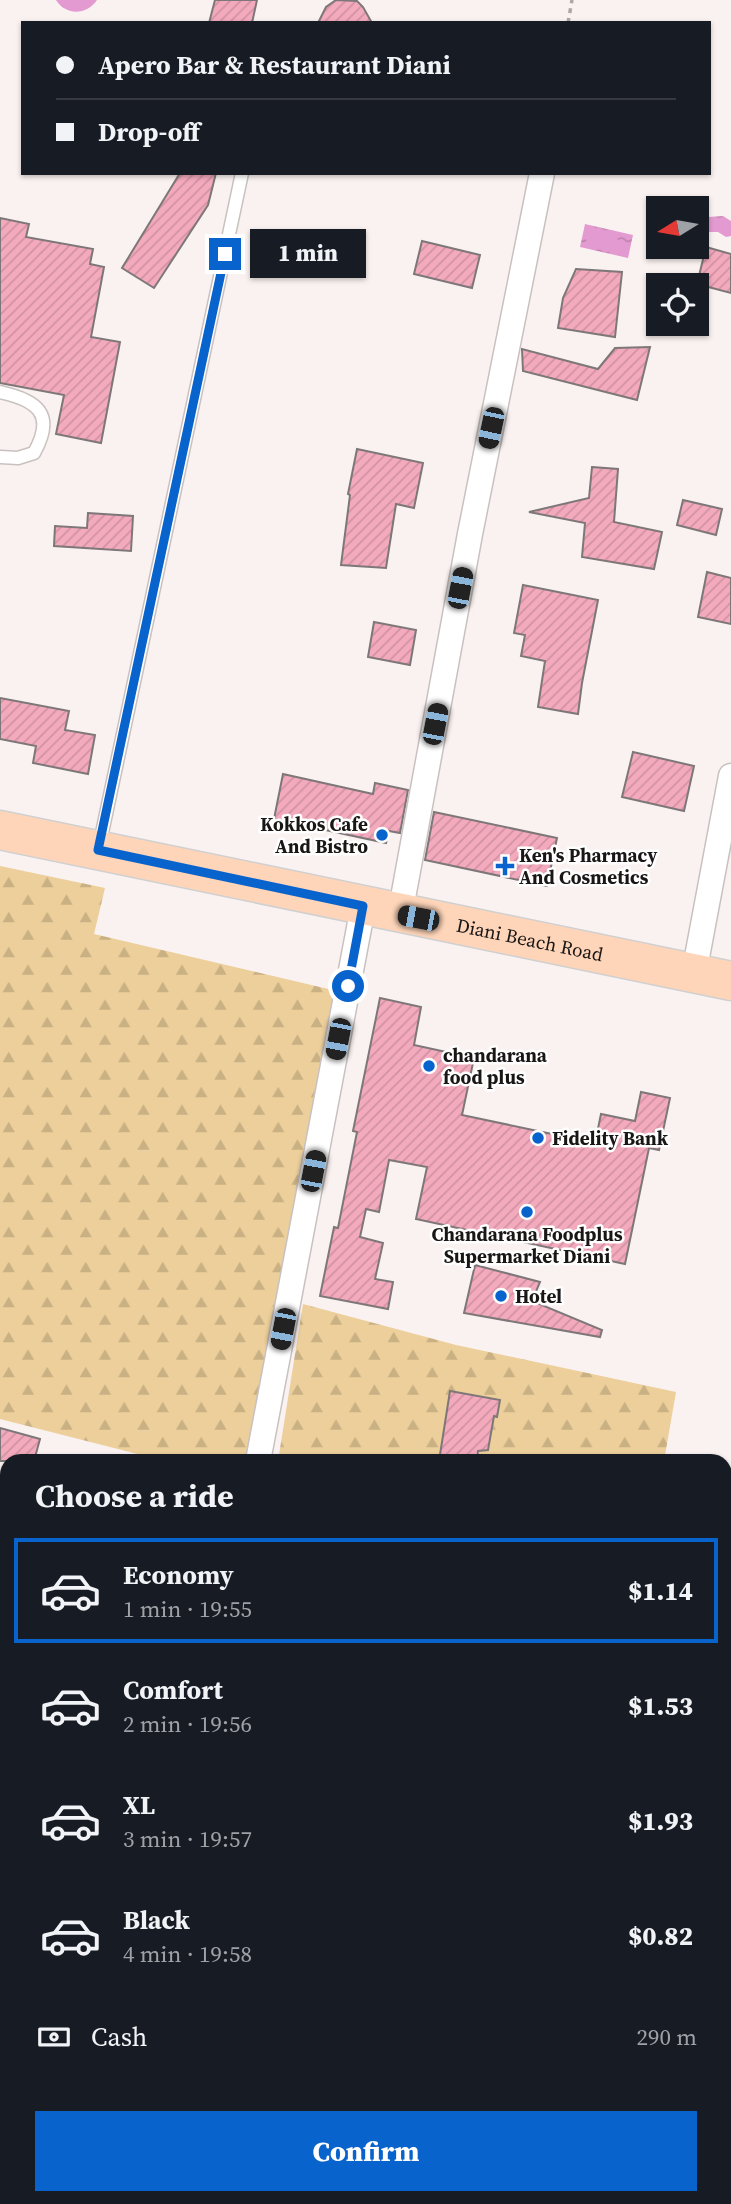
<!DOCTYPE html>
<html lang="en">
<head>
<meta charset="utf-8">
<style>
  :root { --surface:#171b24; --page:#20242c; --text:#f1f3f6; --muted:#9ea1a6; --line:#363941; --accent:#0963cc }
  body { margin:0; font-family:"Source Serif 4",serif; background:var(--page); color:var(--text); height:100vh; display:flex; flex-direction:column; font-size:26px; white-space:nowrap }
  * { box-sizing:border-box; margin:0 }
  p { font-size:23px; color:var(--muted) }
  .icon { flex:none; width:38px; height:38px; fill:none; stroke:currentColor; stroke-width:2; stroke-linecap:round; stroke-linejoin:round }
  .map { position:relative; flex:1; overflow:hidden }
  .sheet { position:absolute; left:0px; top:1454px; width:732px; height:751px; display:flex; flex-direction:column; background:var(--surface); border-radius:21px 21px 0 0; box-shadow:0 2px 5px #0004 }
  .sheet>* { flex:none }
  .top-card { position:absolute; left:21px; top:21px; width:690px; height:154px; border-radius:0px; box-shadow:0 2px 5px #0004; display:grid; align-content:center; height:154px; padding:0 35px; background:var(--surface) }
  .needle { width:46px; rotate:259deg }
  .controls { position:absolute; left:646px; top:196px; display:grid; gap:14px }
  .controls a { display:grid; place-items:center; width:63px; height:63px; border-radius:0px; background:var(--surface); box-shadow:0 2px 5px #0004; font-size:35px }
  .end { position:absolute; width:32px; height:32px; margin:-16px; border:9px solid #0963cc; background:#fff; box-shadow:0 0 0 4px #fff }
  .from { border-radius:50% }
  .bubble { position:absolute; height:49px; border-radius:0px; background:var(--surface); box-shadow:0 2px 5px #0004; font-size:23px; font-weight:800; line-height:49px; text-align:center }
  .car { position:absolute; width:21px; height:42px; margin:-21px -10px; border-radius:9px; box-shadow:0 0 5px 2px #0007; background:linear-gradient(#222 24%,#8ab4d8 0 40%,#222 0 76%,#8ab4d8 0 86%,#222 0) }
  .top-card b { display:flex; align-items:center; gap:24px; height:66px; font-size:26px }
  .top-card b+b { border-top:2px solid var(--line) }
  .top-card i { width:18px; height:18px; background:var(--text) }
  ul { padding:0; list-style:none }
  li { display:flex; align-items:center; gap:21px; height:105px; margin:0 14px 10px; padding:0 21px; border:4px solid transparent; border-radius:0px }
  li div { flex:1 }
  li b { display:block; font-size:26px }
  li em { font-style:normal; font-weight:800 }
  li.current { border-color:var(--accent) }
  li>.icon { width:63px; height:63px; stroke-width:1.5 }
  h2 { padding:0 35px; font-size:32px; line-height:84px }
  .pay { display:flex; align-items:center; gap:18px; height:77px; padding:0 35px; font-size:26px }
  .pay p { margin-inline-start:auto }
  .primary-button { display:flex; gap:14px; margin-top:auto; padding:14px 35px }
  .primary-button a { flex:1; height:80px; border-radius:0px; background:var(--accent); color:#fff; font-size:28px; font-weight:800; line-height:80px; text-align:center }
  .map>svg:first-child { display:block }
  .grass { fill:url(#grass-tufts) }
  .forest { fill:url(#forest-firs) }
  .water { fill:url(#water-ripples) }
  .building { fill:url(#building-hatch); stroke:#7e7779; stroke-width:2 }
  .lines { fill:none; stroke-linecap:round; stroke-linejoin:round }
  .service-casing { stroke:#c9c1c0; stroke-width:15 }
  .minor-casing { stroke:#c9c1c0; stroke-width:27 }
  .primary-casing { stroke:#d1d0d0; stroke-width:41 }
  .path { stroke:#ada7a6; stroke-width:3.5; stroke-dasharray:5 5; stroke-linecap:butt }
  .service { stroke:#fff; stroke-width:12 }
  .minor { stroke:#fff; stroke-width:24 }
  .primary { stroke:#fed5b9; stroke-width:38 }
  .route { stroke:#0963cc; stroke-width:9 }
  .poi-dot { fill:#0963cc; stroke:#fff; stroke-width:2.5 }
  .labels { text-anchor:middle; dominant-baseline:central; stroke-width:5; stroke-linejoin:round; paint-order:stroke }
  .poi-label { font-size:19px; font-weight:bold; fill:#191616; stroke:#fff; text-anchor:start }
  .street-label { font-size:19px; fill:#191616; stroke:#fff }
</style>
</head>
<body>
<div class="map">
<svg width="731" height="2204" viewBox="0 0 731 2204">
  <defs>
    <pattern id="grass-tufts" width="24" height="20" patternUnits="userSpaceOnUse" patternTransform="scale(1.75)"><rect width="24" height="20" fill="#eccf9a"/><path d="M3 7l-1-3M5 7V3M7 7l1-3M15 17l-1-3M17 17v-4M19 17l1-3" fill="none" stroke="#cab184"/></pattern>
    <pattern id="forest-firs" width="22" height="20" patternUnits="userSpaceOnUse" patternTransform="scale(1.75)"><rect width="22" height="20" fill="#eccf9a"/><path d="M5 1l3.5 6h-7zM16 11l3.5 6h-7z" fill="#cab184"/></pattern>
    <pattern id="water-ripples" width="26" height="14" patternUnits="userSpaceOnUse" patternTransform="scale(1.75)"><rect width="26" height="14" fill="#e39ad0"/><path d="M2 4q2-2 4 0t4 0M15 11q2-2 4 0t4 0" fill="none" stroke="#c284b2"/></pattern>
    <pattern id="building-hatch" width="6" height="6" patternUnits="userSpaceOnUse" patternTransform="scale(1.75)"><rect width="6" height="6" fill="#f4aabd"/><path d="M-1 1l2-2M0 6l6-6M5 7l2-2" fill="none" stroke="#d192a2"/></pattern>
  </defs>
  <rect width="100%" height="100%" fill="#faf2f1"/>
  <polygon class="grass" points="7,2047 7,2198 148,2198 146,2204 0,2204 0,2074"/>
  <g class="forest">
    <polygon points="0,866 105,888 94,934 341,992 251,1461 165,1461 0,1419"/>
    <polygon points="303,1304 456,1345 676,1392 664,1461 278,1461"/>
    <polygon points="0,1732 7,1733 7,1880 0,1879"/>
    <polygon points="725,1752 731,1754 731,2204 542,2204 523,2198 724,2198"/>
  </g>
  <g class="water">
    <path d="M56,0H97C87,15 66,16 56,0Z"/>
    <polygon points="723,216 731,221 731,236 726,237 718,232 704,232 701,221 708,217"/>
    <polygon points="585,224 633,235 628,258 580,247"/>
  </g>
  <g class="building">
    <polygon points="215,0 257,0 252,23 209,23"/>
    <polygon points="336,0 357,1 363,7 372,23 318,23 326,7"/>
    <polygon points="180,173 216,173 208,205 154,288 122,268"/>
    <polygon points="0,218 29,224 26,237 93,249 90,264 104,267 91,337 120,342 101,443 56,434 64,395 0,383"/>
    <polygon points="422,241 480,255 472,288 414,274"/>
    <polygon points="706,247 731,254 731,293 697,284"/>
    <polygon points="576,269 622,272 615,337 558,328 563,298"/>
    <polygon points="650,347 637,400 523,371 522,349 598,369 615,348"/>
    <polygon points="357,449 423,463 414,508 396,504 386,568 341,565 350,495 348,494"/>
    <polygon points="592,467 618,469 614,522 662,532 654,569 582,557 585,523 529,512 589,498"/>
    <polygon points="683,500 722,509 716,535 677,525"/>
    <polygon points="88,513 133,516 131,551 54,546 55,526 87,528"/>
    <polygon points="707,572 731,578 731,624 698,617"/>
    <polygon points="523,585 598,600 582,683 578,714 538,707 545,661 521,656 525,635 514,633"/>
    <polygon points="374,622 416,630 410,665 368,657"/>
    <polygon points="0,698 69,711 65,730 95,735 88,774 33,763 36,746 0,739"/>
    <polygon points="633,752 694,766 684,811 622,797"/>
    <polygon points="283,774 373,794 375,783 408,790 400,833 389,831 386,843 274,819"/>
    <polygon points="434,812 557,838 547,886 425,860"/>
    <polygon points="380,998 421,1007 414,1045 474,1058 462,1115 595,1143 601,1114 635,1121 641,1092 670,1098 659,1150 649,1148 625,1264 416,1219 427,1167 389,1160 379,1212 366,1209 360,1237 383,1243 375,1279 393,1282 388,1309 320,1296 334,1227 338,1228 357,1132 353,1131"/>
    <polygon points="475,1265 540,1282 532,1301 602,1330 600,1337 464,1313"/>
    <polygon points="450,1391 500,1400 497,1417 494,1416 488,1450 478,1451 477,1461 439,1461"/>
    <polygon points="0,1428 40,1439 34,1461 0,1461"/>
  </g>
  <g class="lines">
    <g class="service-casing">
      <g id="service">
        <path d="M0,392C37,400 56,414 34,453L18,458L0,457"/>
        <polyline points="99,847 242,173"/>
      </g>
    </g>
    <g class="minor-casing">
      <g id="minor">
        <polyline points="400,914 470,534 542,173"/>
        <polyline points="694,973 731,776"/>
        <polyline points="258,1461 363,907"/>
        <polyline points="0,1886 7,1888"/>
        <polyline points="724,2006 731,2007"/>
        <polyline points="165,2204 168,2198"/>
      </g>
    </g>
    <g class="primary-casing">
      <g id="primary">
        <path id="s1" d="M0,830L731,981"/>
      </g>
    </g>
    <polyline class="path" points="568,23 572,0"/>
    <use href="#service" class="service"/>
    <use href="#minor" class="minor"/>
    <use href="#primary" class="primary"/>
  </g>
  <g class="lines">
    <polyline class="route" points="225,254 98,850 363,906 348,986"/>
  </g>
  <g class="poi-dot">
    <circle cx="382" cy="835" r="7"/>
    <path d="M501.5 855.5h7v7h7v7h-7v7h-7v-7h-7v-7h7z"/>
    <circle cx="429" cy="1066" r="7"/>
    <circle cx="538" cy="1138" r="7"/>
    <circle cx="527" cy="1212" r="7"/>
    <circle cx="501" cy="1296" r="7"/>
  </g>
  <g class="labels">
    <g class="poi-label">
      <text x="368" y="824" text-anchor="end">Kokkos Cafe<tspan x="368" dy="22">And Bistro</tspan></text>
      <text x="519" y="855">Ken's Pharmacy<tspan x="519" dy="22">And Cosmetics</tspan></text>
      <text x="443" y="1055">chandarana<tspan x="443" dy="22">food plus</tspan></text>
      <text x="552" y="1138">Fidelity Bank</text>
      <text x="527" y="1234" text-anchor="middle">Chandarana Foodplus<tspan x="527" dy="22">Supermarket Diani</tspan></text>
      <text x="515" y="1296">Hotel</text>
    </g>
    <g class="street-label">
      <text stroke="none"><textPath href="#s1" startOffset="541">Diani Beach Road</textPath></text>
    </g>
  </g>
</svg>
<div class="controls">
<a><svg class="needle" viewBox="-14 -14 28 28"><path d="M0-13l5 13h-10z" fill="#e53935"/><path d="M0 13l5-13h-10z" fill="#9ea1a6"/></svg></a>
<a><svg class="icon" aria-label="locate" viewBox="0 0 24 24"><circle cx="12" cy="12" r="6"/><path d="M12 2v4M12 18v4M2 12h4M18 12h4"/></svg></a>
</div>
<i class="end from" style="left:348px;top:986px"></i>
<i class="end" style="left:225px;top:254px"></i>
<div class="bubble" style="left:250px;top:229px;width:116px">1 min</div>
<i class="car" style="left:491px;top:428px;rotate:192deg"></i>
<i class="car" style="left:460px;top:588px;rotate:11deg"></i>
<i class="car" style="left:435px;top:724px;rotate:11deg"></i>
<i class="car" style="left:418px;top:918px;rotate:281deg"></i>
<i class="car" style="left:338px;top:1039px;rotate:191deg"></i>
<i class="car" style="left:313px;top:1171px;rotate:11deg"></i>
<i class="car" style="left:283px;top:1329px;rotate:191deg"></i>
<div class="top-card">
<b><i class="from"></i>Apero Bar &amp; Restaurant Diani</b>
<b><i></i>Drop-off</b>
</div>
<section class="sheet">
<h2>Choose a ride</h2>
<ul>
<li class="current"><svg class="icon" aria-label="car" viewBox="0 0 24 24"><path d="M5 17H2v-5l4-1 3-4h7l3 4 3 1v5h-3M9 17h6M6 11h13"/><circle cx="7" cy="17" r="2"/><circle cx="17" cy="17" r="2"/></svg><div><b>Economy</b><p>1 min · 19:55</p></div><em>$1.14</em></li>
<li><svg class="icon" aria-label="car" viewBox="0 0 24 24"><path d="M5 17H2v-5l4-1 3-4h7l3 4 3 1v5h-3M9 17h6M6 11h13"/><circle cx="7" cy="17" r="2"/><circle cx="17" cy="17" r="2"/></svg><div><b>Comfort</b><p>2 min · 19:56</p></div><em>$1.53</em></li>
<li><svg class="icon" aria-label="car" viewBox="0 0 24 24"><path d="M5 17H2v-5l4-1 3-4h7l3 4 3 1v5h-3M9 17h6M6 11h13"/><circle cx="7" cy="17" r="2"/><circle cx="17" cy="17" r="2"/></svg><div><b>XL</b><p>3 min · 19:57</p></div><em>$1.93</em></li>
<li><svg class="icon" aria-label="car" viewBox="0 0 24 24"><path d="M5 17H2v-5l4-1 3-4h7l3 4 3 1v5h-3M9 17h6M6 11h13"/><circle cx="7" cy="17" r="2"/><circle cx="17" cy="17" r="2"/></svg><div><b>Black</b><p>4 min · 19:58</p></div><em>$0.82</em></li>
</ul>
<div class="pay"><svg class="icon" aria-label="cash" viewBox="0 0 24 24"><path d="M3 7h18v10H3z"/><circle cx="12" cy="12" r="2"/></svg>Cash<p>290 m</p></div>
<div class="primary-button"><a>Confirm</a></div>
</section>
</div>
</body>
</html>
